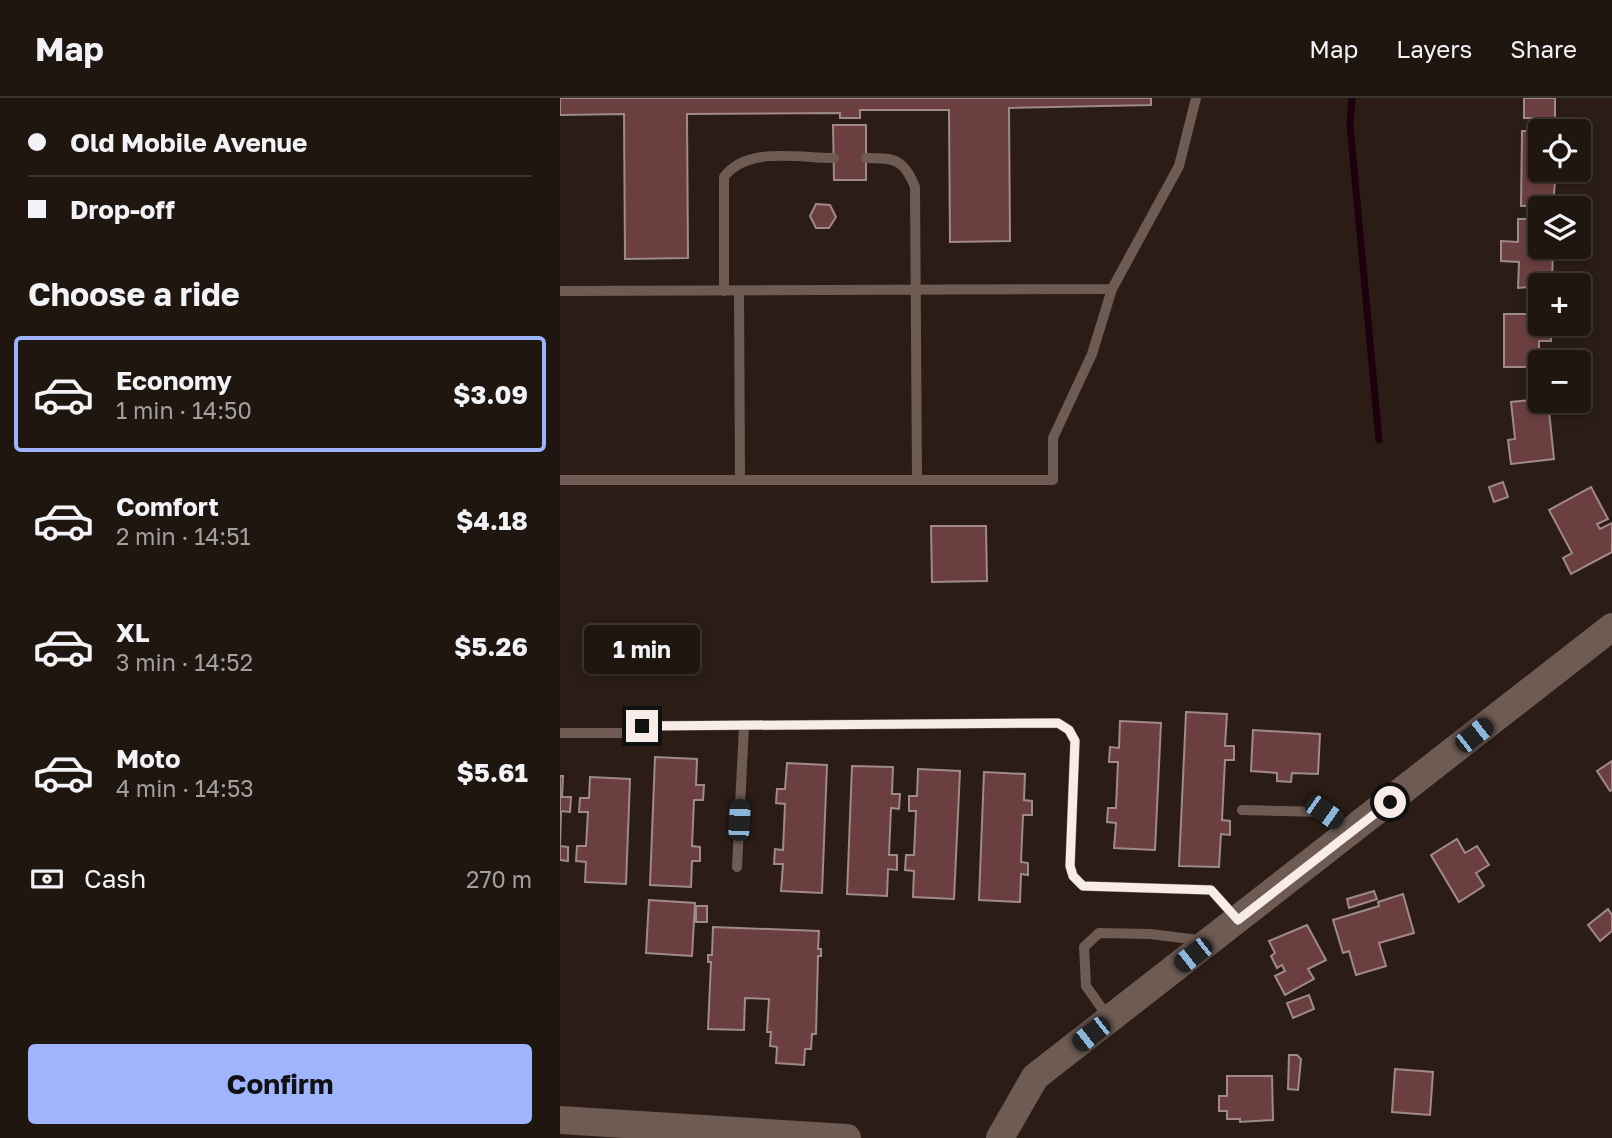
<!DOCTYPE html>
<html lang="en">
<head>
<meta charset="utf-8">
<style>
  :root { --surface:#201610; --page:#2d231e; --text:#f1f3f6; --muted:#a29f9f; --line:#3d3530; --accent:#9eb4fd }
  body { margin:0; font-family:"Golos Text",sans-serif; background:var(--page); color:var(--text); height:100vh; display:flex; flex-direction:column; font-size:26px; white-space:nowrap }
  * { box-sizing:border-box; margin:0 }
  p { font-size:23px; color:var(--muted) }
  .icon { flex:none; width:38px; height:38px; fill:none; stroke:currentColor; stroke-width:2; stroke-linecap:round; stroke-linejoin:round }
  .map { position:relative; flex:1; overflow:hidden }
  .sheet { display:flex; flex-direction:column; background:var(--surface); width:560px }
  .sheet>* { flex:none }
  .guide { display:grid; align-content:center; height:154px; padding:0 28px; background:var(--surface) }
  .controls { position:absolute; left:968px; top:21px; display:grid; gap:14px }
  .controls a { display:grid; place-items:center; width:63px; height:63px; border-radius:7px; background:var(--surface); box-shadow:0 4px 10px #0003,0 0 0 2px var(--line); font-size:35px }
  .end { position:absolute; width:32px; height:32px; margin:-16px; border:9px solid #f7ece7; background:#111; box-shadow:0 0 0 4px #111 }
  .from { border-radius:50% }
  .bubble { position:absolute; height:49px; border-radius:7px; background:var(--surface); box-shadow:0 4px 10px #0003,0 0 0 2px var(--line); font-size:23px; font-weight:700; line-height:49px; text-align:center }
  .car { position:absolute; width:21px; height:42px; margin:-21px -10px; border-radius:9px; box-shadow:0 0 5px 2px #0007; background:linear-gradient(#222 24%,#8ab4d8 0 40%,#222 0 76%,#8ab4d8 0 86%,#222 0) }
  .guide b { display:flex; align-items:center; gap:24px; height:66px; font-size:26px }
  .guide b+b { border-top:2px solid var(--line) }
  .guide i { width:18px; height:18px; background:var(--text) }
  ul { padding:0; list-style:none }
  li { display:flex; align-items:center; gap:21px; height:116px; margin:0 14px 10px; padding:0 14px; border:4px solid transparent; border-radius:7px }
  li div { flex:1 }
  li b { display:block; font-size:26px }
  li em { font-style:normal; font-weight:700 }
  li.on { border-color:var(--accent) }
  li>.icon { width:63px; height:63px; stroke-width:1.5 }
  h2 { padding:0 28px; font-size:32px; line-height:84px }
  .pay { display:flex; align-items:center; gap:18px; height:77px; padding:0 28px; font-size:26px }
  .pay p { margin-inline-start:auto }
  .button { display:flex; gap:14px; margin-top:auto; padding:14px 28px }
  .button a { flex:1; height:80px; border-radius:7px; background:var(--accent); color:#111; font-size:28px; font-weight:700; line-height:80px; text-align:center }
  header { display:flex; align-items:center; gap:42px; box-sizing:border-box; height:98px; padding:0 35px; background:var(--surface); border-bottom:2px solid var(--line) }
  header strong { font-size:33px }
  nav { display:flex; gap:38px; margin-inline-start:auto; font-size:24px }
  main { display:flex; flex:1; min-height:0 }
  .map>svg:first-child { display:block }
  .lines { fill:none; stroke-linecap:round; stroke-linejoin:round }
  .stream { stroke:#1d000e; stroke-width:7 }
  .building { fill:#6b3f3f; stroke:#9f8989; stroke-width:2 }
  .lane { stroke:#6e5c54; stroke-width:10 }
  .secondary { stroke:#6e5c54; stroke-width:28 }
  .route { stroke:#f7ece7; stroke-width:9 }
</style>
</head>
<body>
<header>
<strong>Map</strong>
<nav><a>Map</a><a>Layers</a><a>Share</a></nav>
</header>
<main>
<section class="sheet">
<div class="guide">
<b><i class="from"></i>Old Mobile Avenue</b>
<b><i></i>Drop-off</b>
</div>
<h2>Choose a ride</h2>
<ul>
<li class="on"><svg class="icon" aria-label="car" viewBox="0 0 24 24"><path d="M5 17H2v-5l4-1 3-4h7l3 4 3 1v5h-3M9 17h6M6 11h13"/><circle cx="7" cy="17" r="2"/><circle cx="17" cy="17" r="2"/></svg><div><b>Economy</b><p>1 min · 14:50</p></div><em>$3.09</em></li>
<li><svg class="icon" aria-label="car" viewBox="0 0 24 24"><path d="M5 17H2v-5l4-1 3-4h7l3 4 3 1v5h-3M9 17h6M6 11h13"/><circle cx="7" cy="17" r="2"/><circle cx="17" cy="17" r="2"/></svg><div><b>Comfort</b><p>2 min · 14:51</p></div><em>$4.18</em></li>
<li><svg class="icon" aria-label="car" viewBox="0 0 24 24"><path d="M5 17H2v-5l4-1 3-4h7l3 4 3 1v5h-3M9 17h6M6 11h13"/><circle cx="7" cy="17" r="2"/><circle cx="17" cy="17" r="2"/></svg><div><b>XL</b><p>3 min · 14:52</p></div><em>$5.26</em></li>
<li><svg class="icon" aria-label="car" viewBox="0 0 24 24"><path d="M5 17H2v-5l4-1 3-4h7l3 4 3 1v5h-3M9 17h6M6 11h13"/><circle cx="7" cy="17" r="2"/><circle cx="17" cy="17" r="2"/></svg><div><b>Moto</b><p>4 min · 14:53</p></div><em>$5.61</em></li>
</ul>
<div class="pay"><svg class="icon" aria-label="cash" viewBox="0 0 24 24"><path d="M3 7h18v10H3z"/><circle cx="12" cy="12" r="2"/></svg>Cash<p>270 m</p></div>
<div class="button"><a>Confirm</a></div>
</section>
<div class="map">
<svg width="1052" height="1040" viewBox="0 0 1052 1040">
  <rect width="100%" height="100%" fill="#2b1d16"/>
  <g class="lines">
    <polyline class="stream" points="792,0 790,27 819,342"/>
  </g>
  <g class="building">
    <polygon points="0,0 591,0 591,7 449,10 450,143 390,144 389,12 300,12 300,20 280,20 280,15 127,16 128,160 65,161 64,16 0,17"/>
    <rect x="964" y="0" width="31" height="20"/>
    <polygon points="273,27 306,27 306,82 274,82"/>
    <polygon points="962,33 996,33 980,33 980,72 996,72 993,108 961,108"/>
    <polygon points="256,106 270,107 276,119 269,130 256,130 250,118"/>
    <polygon points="958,121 980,121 980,149 993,149 992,187 958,190 959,164 941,163 941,143 958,144"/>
    <polygon points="944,216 980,216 980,226 991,226 991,243 979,243 979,269 944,269"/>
    <polygon points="980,301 983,314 989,313 994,361 951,366 948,342 955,341 951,304"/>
    <polygon points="943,384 948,399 934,404 929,389"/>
    <polygon points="1031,389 1048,421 1037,426 1040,431 1052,425 1052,454 1011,476 1003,460 1012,455 989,412"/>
    <polygon points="371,428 426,428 427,483 372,484"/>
    <polygon points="626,614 667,616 665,648 674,648 674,662 665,662 662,722 670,723 670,737 661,736 659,769 619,768"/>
    <polygon points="560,623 601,625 595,752 554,750 556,725 547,724 548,710 556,710 558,664 549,664 550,649 559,650"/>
    <polygon points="693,632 760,636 758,676 732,675 731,684 717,683 717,675 691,673"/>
    <polygon points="95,659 137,661 136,687 144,687 143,702 134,702 132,748 140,749 140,763 132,763 131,789 90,787"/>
    <polygon points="1052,663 1052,692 1050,693 1037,673"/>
    <polygon points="227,665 267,667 262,795 221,793 223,766 214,766 215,751 223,752 225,706 216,705 217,691 225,691"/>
    <polygon points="292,668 333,669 332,696 340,696 339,711 331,710 329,757 337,757 337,772 328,771 327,798 287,796"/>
    <polygon points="358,671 400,673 394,801 353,799 354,773 345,772 346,757 354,757 356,713 349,713 349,698 357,698"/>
    <polygon points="424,674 465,676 464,702 472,703 472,717 463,717 461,764 468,765 468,777 461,776 460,804 419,802"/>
    <polygon points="0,678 3,678 2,699 11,699 10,714 1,713 0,748 8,749 8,763 0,762"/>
    <polygon points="30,679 70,681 66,786 25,784 26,764 16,763 17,748 26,748 28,714 19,714 20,700 29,700"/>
    <polygon points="897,741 905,755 917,748 929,767 916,775 924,788 899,804 871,757"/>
    <polygon points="814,793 817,801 789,810 787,801"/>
    <polygon points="843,796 854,835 819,845 826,868 796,877 789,853 783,855 773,822 819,808 818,804"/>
    <polygon points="89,802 135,805 132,858 86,855"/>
    <rect x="136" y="808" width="11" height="16"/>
    <polygon points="1048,811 1052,817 1052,833 1040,843 1028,827"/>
    <polygon points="747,827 766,862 748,871 754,881 725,897 715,878 725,873 722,867 717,870 711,858 715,855 709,843"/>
    <polygon points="153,829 259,833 258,851 261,851 261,858 258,858 256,936 252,936 251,951 245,951 244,967 216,965 217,949 210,948 211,934 207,934 209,901 185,900 184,932 148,931 151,864 148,864 148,857 152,857"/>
    <polygon points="749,897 754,911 733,920 727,905"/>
    <polygon points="729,957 737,957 741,961 738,992 728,991"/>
    <polygon points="835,971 873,974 870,1017 832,1014"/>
    <polygon points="667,978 712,978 713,1022 680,1024 680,1021 667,1021 667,1013 659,1013 659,998 667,998"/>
  </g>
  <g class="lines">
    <g class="lane">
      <path d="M306,60C335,60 344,61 355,89L357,382"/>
      <polyline points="0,193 552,191 619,68 636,0"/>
      <path d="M164,193V79C187,48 238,60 274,60"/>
      <polyline points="179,193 180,382"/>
      <polyline points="0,382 493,382 493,340 532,256 552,191"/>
      <polyline points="0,635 62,635 82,628 498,625 509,632 515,643 510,768 513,778 523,788 651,792 676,820"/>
      <polyline points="682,712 764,714 788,731"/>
      <polyline points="177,769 184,627"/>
      <polyline points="548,919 526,888 524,849 539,835 590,836 639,842"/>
    </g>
    <g class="secondary">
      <polyline points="0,1022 287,1040"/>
      <polyline points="440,1040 475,979 1052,529"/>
    </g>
  </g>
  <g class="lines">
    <polyline class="route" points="82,628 498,625 509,632 515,643 510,768 513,778 523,788 651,792 678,822 830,704"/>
  </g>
</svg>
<div class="controls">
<a><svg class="icon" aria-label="locate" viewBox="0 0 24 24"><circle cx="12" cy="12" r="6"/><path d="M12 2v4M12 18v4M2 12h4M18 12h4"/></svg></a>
<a><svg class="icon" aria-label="layers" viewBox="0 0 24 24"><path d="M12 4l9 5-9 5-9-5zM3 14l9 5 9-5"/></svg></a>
<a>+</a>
<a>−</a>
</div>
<i class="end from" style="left:830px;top:704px"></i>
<i class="end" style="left:82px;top:628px"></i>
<div class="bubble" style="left:24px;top:527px;width:116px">1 min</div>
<i class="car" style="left:914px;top:637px;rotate:52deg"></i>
<i class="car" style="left:764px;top:714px;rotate:125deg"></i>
<i class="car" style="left:179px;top:722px;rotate:3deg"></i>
<i class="car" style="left:633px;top:857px;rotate:232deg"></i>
<i class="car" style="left:531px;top:936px;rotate:232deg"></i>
</div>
</main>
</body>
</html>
